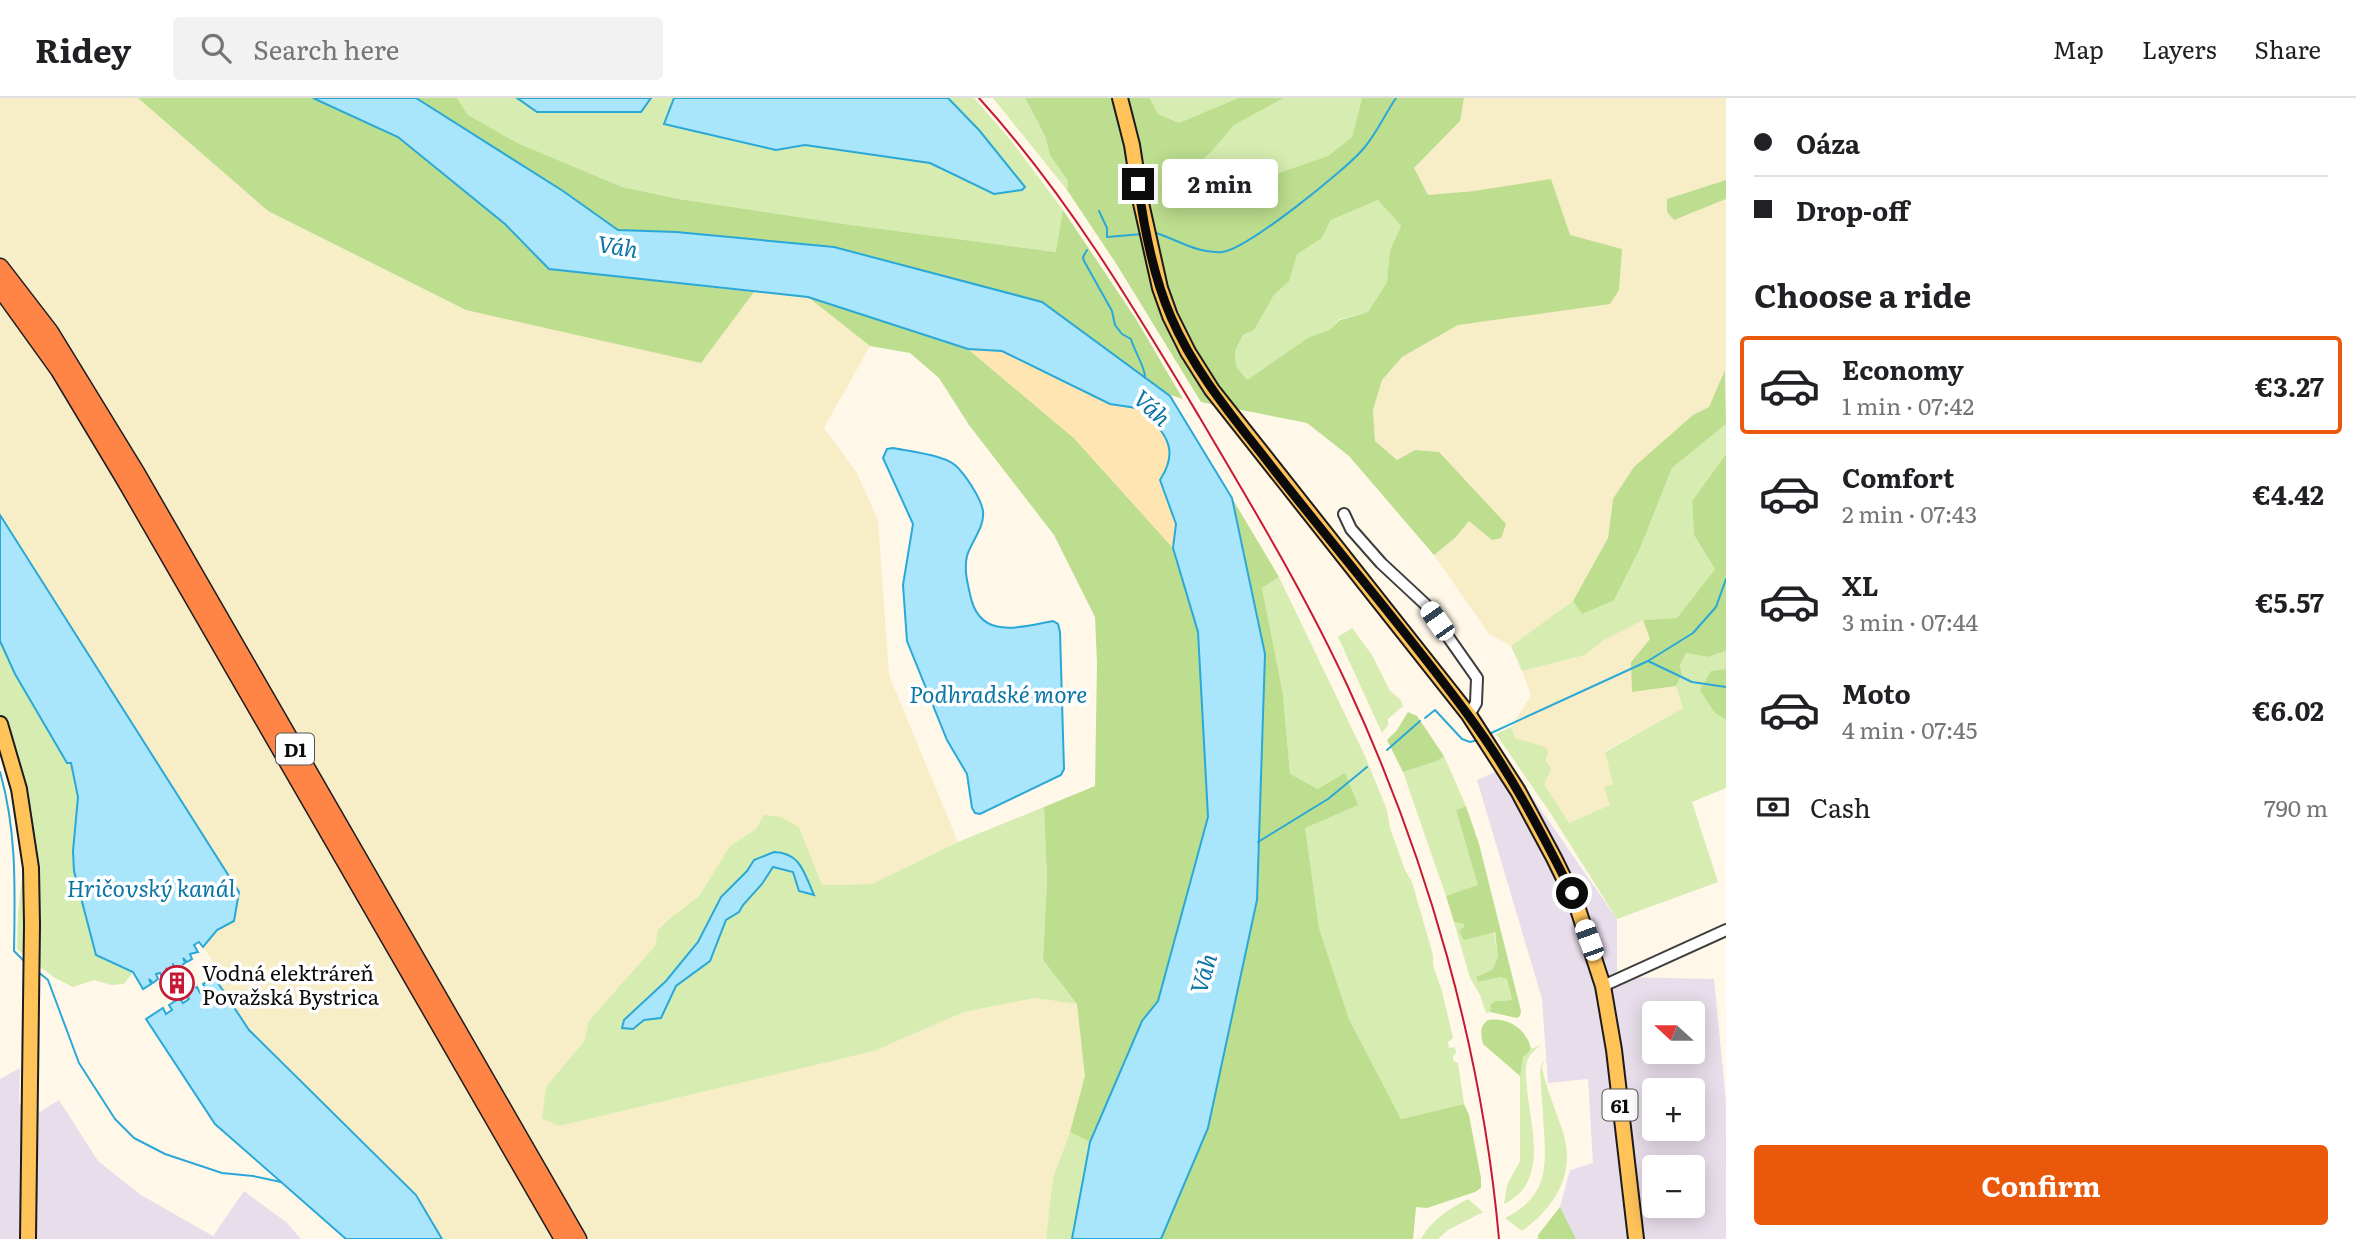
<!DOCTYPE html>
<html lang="en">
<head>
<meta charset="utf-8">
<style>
  :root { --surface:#fff; --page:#f2f2f2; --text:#202124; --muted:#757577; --line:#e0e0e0; --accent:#ea580c }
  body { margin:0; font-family:Literata,serif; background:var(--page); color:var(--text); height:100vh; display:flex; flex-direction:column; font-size:26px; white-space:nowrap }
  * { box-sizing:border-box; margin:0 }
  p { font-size:23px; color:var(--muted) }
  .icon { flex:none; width:38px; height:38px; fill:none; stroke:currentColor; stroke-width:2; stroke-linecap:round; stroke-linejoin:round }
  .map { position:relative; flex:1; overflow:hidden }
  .drawer { display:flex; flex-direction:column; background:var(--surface); width:630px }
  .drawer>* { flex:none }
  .banner { display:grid; align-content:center; height:154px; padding:0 28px; background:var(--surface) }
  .needle { width:46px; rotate:291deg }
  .tools { position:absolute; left:1642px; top:903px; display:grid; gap:14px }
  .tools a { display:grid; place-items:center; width:63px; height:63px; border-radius:7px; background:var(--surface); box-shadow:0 4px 18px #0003; font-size:35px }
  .end { position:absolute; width:32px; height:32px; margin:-16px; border:9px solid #0b0b0b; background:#fff; box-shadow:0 0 0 4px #fff }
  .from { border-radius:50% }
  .bubble { position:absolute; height:49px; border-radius:7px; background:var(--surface); box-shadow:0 4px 18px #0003; font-size:23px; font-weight:700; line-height:49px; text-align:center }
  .car { position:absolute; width:21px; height:42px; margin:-21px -10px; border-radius:9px; box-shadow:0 0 5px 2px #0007; background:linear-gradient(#fff 24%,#345 0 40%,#fff 0 76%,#345 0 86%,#fff 0) }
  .banner b { display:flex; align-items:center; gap:24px; height:66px; font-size:26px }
  .banner b+b { border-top:2px solid var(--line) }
  .banner i { width:18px; height:18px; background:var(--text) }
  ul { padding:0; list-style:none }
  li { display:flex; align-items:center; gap:21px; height:98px; margin:0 14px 10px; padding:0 14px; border:4px solid transparent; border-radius:7px }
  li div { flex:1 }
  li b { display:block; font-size:26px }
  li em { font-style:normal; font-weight:700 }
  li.on { border-color:var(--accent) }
  li>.icon { width:63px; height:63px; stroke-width:1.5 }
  h2 { padding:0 28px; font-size:32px; line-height:84px }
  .pay { display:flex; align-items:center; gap:18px; height:77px; padding:0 28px; font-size:26px }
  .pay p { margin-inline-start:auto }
  .button { display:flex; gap:14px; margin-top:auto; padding:14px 28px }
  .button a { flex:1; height:80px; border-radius:7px; background:var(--accent); color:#fff; font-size:28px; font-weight:700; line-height:80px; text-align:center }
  header { display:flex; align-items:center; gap:42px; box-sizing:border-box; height:98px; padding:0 35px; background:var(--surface); border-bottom:2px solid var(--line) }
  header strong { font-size:33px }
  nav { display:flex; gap:38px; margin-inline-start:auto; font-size:24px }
  .search { width:490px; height:63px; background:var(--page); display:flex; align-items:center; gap:18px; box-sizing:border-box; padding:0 24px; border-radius:7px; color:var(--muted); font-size:26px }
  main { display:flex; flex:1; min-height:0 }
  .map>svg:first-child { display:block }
  .industrial { fill:#e8deeb; fill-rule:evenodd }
  .farmland { fill:#f7edc7 }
  .green { fill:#d6ecb0 }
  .forest { fill:#bcde8e; fill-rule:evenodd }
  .sand { fill:#ffe5b1 }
  .water { fill:#a9e6fb; stroke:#2aa8d8; stroke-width:2 }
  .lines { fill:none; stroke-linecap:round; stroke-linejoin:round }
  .stream { stroke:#2aa8d8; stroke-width:2 }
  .canal { stroke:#a9e6fb; stroke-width:7 }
  .minor-casing { stroke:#3e3e3e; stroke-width:14 }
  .major-casing { stroke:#1c1c1c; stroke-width:18 }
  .highway-casing { stroke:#1c1c1c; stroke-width:19 }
  .minor { stroke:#fff; stroke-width:10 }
  .major { stroke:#ffc359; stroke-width:14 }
  .highway { stroke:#ff8547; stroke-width:16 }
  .rail { stroke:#c61935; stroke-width:2 }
  .route { stroke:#0b0b0b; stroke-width:9 }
  .labels { text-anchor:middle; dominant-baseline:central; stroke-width:7; stroke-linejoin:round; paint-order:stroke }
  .shield { fill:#fff; stroke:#545454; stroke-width:2 }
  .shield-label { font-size:19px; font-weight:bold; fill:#0b0b0b }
  .poi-label { font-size:21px; fill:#0b0b0b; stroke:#fff; text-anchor:start }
  .water-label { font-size:23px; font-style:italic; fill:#0b75a6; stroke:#fff }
</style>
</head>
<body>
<header>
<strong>Ridey</strong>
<div class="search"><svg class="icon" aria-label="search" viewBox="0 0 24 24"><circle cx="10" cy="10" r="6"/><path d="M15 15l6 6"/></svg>Search here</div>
<nav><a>Map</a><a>Layers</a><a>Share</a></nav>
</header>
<main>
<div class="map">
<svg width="1726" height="1141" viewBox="0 0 1726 1141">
  <rect width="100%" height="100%" fill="#fff8e9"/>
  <g class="industrial">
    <path d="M1510,667L1617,821V879L1714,881L1726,1004V1141H1576L1560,1109L1570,1072L1593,1065L1588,981L1548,985L1542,901L1477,682ZM1654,915H1692V954H1654ZM1654,992H1692V1031H1654ZM1654,1069H1692V1108H1654Z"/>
    <polygon points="20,970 19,1006 40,1014 59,1002 98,1063 141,1097 213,1138 244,1093 286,1124 301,1141 0,1141 0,981"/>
  </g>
  <g class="farmland">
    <polygon points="0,0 138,0 268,113 701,265 754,194 808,199 870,248 824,330 857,375 878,422 889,577 958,744 872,786 822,787 799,729 764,717 756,731 730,748 699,798 669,821 658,832 655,848 588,924 585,942 546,989 543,1020 559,1028 874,953 964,914 1035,900 1077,906 1086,978 1070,1034 1053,1080 1046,1141 442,1141 416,1097 249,932 214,879 220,874 203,849 217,832 234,823 239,793 0,417"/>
    <polygon points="1464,0 1726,0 1726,82 1667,101 1667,114 1674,122 1726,101 1726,272 1709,309 1693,317 1613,401 1608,440 1573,503 1511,548 1489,536 1434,457 1455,440 1469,423 1415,352 1397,362 1375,343 1373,312 1382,282 1402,259 1458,227 1501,220 1570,137 1474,93 1428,97 1413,70 1460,23"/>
    <polygon points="1643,522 1650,541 1631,564 1633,594 1676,588 1683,610 1605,653 1613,686 1610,707 1569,725 1544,686 1548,654 1515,640 1511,629 1531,598 1522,573 1585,557 1604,542"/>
  </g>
  <g class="green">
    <polygon points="457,0 974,0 1013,45 1063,112 1057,154 851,127 679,101 622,89 516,45 468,17"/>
    <polygon points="993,0 1025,0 1045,38 1050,57 1068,83 1067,92"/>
    <polygon points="1150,0 1238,0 1179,25 1158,16"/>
    <polygon points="1284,0 1362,0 1352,39 1328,58 1232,91 1212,110 1183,97 1185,79 1212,53 1234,27"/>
    <polygon points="1378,102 1401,128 1390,152 1387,184 1368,214 1340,221 1329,232 1309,239 1247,282 1236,268 1235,253 1243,237 1254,232 1274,197 1288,183 1297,155 1322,140 1331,122"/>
    <polygon points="1726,326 1726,356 1692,403 1694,437 1715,471 1677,520 1643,522 1604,542 1585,557 1522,573 1511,548 1573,503 1582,516 1641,448 1672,370"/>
    <polygon points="1279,479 1365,658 1387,712 1390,730 1405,772 1412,784 1433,857 1433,867 1442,893 1453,940 1448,944 1449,950 1455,949 1456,955 1453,958 1453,962 1458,965 1464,1006 1401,1021 1349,921 1319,830 1304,730 1358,706 1318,691 1290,676 1283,596 1262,490"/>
    <polygon points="1352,530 1372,557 1390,593 1400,601 1403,608 1388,621 1388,627 1382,635 1338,539"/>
    <polygon points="0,543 15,576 67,664 71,664 78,699 74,773 96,857 133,874 124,886 111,887 94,882 73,889 55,880 17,851 18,815 23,770 11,686 0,646"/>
    <polygon points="1726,553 1726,571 1711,573 1715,615 1726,622 1726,690 1692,704 1718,784 1617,821 1551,716 1496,636 1511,629 1515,640 1545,649 1548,654 1546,663 1551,672 1544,686 1569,725 1610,707 1604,689 1613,686 1605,654 1683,610 1676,588 1682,577 1680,567 1686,555 1708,559"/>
    <polygon points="1444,658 1466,708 1456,712 1479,788 1446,798 1403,674 1437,663"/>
    <polygon points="1044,709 1047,780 1043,862 1077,906 1035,900 964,914 874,953 559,1028 542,1020 546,989 585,942 588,924 655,848 658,832 669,821 699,798 730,748 756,731 764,717 781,719 799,729 822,787 872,786 958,744"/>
    <polygon points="1454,824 1463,825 1465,829 1494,834 1498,859 1492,872 1476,879 1478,884 1500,879 1507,881 1512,903 1503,902 1491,906 1490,914 1486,915 1480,897 1470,880"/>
    <path d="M1541,947C1535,952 1529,956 1527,964C1524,972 1527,983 1527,991C1531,1031 1549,1085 1504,1106L1507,1087L1520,1063V966L1526,953Z"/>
    <path d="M1549,958L1543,965L1542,970C1547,993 1556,1012 1563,1034C1576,1076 1555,1109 1522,1133L1505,1120C1545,1100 1547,1074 1544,1033C1543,1013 1541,993 1540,973L1542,965Z"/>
    <polygon points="1070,1034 1090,1044 1072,1141 1046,1141 1053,1080"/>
    <path d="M1468,1101L1483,1114L1448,1132L1438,1141H1421C1431,1122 1449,1111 1468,1101Z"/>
  </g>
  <g class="forest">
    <polygon points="138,0 313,0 398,39 505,126 549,171 754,194 701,265 466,212 268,113"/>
    <polygon points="416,0 457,0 468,17 517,45 622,89 679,101 851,127 1056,154 1063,112 1136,221 1183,301 676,134 618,132 563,93"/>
    <path d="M1025,0H1150L1158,16L1179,25L1238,0H1284L1234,27L1212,53L1185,79L1183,97L1212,110L1232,91L1328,58L1352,39L1362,0H1464L1460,23L1414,70L1428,97L1474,93L1551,81L1570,137L1622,151L1619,192L1610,206L1458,227L1402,259L1382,282L1373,312L1375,343L1397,362L1415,352L1439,354L1506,426L1501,440L1492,442L1469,423L1455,440L1434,457L1349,358L1307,325L1201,304L1117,167L1067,92L1068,83L1050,57L1045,38ZM1378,102L1401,128L1390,152L1387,184L1368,214L1340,222L1329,232L1309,239L1247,282L1236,268L1235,253L1243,237L1254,232L1274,197L1289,183L1297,156L1322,140L1331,122Z"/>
    <polygon points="1726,82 1726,101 1674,122 1667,114 1667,101"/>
    <polygon points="808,199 968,251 1074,340 1173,450 1198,534 1208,719 1158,903 1142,923 1090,1044 1070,1034 1085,978 1077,906 1043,862 1047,780 1044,709 1095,688 1097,565 1095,519 1054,437 969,327 939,280 910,255 870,248"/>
    <polygon points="1725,272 1726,326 1672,370 1641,448 1614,502 1582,516 1573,503 1608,440 1613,401 1634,369 1693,317 1709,309"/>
    <polygon points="1726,356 1726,553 1708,559 1686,555 1680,567 1682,577 1676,588 1632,594 1631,564 1650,541 1643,522 1677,520 1715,471 1694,437 1692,403"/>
    <polygon points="1232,400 1279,479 1262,490 1283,596 1290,676 1318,691 1345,675 1358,707 1305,730 1319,830 1349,921 1401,1021 1464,1006 1469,1017 1481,1080 1481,1090 1475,1094 1427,1110 1416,1109 1413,1141 1161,1141 1265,556"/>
    <polygon points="1726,571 1726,622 1715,615 1700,592 1711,573"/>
    <polygon points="1408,614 1417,618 1444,658 1437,663 1403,674 1387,642 1397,632"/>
    <polygon points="1466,708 1479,746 1521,913 1520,918 1517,920 1490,914 1491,906 1496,903 1512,902 1507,881 1500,879 1478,884 1476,879 1492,872 1498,859 1495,834 1464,842 1459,833 1464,829 1464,826 1454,824 1446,798 1478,787 1456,712"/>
    <path d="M1488,922C1508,919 1527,931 1531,951L1523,959L1520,978L1483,946C1481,937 1479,928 1488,922Z"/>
    <polygon points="1560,1109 1576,1141 1538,1141 1538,1137"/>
  </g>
  <path class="sand" d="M968,251L1002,253L1110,306L1143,311C1164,336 1181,350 1160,382L1176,426L1173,450L1074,340Z"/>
  <g class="water">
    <path d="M313,0H416L563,93L618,132L676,134L834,149L1042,204L1170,298L1232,400L1265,556L1257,802L1208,1030L1161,1141H1072L1090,1044L1142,923L1158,903L1208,719L1198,534L1173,450L1176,426L1160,382C1181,350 1164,336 1143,311L1110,306L1002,253L968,251L808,199L549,171L505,126L398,39Z"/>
    <polygon points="517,0 651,0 641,14 537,14"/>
    <polygon points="674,0 948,0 979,32 1025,89 1022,92 994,96 930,65 805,47 776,52 664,26"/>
    <path d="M893,350C909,353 943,357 955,367C965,376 981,400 983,413C985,429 971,444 967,458C964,471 967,483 970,496C979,543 1019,529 1053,523L1058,526L1060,534L1064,671L1061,677L980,716L975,715L972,710L967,676L947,642L907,543L903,487L913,426L883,360L887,351Z"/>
    <polygon points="0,417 239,794 234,823 217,832 203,849 199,844 194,847 198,854 190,856 192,861 187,864 183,860 185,865 180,868 177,865 173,866 175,871 170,874 166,870 168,875 162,879 160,875 156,876 158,881 153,885 149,881 151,886 143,891 133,874 96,857 74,773 73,753 78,699 71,665 67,665 15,576 0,543"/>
    <path d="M774,754C801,755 804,775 814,797L799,793L793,774L773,769L762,786L743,807L739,814L726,822L710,863L676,888L661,920L644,922L633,931L622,930L624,922L666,883L698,844L721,799L747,773L754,762Z"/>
    <polygon points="214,879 249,932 416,1097 442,1141 346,1141 215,1026 146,921 163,910 166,916 172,912 169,907 180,900 183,905 189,901 186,896 197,889 200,895 206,891 203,886"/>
  </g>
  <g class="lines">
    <g class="stream">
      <polyline points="1099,113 1107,130 1107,138"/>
      <path d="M1156,135C1178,142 1198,156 1222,154C1246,152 1347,71 1364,50C1377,35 1385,16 1396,0"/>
      <polyline points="1107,139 1143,136"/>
      <path d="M1087,152L1083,159L1084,163L1112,213L1115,227L1122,236L1131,241C1134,253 1146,270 1145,280"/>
      <polyline points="1648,563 1692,584 1726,589"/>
      <polyline points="1425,620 1435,612 1462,641 1470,644 1478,642"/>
      <polyline points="1489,636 1648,563 1693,535 1716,509 1726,481"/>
      <polyline points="1387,652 1420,623"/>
      <path d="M0,674C17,733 15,792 14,853L24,863"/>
      <polyline points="1258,744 1328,701 1367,669"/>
      <polyline points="37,873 48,882 79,965 115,1021 134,1040 165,1056 222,1075 253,1078 281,1084"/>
    </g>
    <polyline class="canal" points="175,858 181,875 198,900"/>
    <g class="minor-casing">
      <g id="minor">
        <polyline points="1344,416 1351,431 1381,465 1425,506 1477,580 1476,605 1469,617"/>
        <polyline points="1603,888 1726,832"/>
      </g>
    </g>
    <g class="major-casing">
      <g id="major">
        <polyline points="1120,0 1132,47 1141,105 1160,190 1170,218 1188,254 1212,292 1469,617 1518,693 1554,760 1576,805 1603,888 1614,952 1636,1141"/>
        <polyline points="0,626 19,691 31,770 32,827 28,1141"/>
      </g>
    </g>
    <g class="highway-casing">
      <g id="highway">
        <polyline points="0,169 50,234 137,376 578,1141"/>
        <polyline points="0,190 59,272 125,382 563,1141"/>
      </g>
    </g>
    <use href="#minor" class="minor"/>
    <use href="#major" class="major"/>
    <use href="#highway" class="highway"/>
    <path class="rail" d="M979,0C1067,97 1133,208 1200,320C1252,408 1305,496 1348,589C1428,762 1482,951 1499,1141"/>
  </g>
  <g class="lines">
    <path class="route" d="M1138,86C1144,130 1153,178 1171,219C1194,273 1232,318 1268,364C1334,449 1404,530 1468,617C1509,672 1541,733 1572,795"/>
  </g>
  <defs>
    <g id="building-ring" transform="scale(1.75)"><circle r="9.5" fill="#fff" stroke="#c61935" stroke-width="1.5"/><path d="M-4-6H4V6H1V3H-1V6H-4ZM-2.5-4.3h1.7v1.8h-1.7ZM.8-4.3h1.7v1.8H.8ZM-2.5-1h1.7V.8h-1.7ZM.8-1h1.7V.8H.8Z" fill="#c61935"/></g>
  </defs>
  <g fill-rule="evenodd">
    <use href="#building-ring" x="177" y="885"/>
  </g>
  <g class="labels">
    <g class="shield">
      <rect x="276" y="635.5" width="38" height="31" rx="5"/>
      <rect x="1602.5" y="991.5" width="35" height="31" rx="5"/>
    </g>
    <g class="shield-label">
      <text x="295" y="651">D1</text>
      <text x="1620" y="1007">61</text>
    </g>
    <g class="poi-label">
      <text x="202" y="873">Vodná elektráreň<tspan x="202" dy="24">Považská Bystrica</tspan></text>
    </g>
    <g class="water-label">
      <text transform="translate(618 147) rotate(9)">Váh</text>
      <text transform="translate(1153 309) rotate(43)">Váh</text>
      <text x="998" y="595">Podhradské more</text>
      <text x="151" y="789">Hričovský kanál</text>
      <text transform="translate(1202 875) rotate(-73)">Váh</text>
    </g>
  </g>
</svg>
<div class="tools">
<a><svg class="needle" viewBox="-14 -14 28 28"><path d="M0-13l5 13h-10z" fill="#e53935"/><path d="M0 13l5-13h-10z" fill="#757577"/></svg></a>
<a>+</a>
<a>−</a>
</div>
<i class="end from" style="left:1572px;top:795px"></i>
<i class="end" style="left:1138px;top:86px"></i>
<div class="bubble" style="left:1162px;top:61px;width:116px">2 min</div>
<i class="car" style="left:1437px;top:523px;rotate:325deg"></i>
<i class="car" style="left:1589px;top:842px;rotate:340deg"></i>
</div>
<section class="drawer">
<div class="banner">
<b><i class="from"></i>Oáza</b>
<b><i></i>Drop-off</b>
</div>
<h2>Choose a ride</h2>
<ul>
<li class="on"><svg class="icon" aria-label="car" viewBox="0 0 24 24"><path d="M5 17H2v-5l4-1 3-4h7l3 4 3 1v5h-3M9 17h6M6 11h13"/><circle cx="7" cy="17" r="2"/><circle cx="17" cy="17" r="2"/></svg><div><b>Economy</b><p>1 min · 07:42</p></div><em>€3.27</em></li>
<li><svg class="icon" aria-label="car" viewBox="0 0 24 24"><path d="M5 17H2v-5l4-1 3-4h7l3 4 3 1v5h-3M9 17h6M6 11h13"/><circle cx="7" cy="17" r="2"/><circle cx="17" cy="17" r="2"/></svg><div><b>Comfort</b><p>2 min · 07:43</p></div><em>€4.42</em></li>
<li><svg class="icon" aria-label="car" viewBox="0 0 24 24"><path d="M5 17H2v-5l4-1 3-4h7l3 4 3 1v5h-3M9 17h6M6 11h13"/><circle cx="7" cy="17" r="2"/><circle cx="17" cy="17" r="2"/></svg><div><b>XL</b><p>3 min · 07:44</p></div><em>€5.57</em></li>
<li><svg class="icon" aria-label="car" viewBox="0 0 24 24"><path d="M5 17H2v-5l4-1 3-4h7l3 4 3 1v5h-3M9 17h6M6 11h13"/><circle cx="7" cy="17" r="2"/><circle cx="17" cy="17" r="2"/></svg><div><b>Moto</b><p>4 min · 07:45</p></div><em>€6.02</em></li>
</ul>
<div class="pay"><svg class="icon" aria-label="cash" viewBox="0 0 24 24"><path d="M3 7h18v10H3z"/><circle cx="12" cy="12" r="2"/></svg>Cash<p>790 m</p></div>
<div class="button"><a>Confirm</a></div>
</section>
</main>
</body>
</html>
